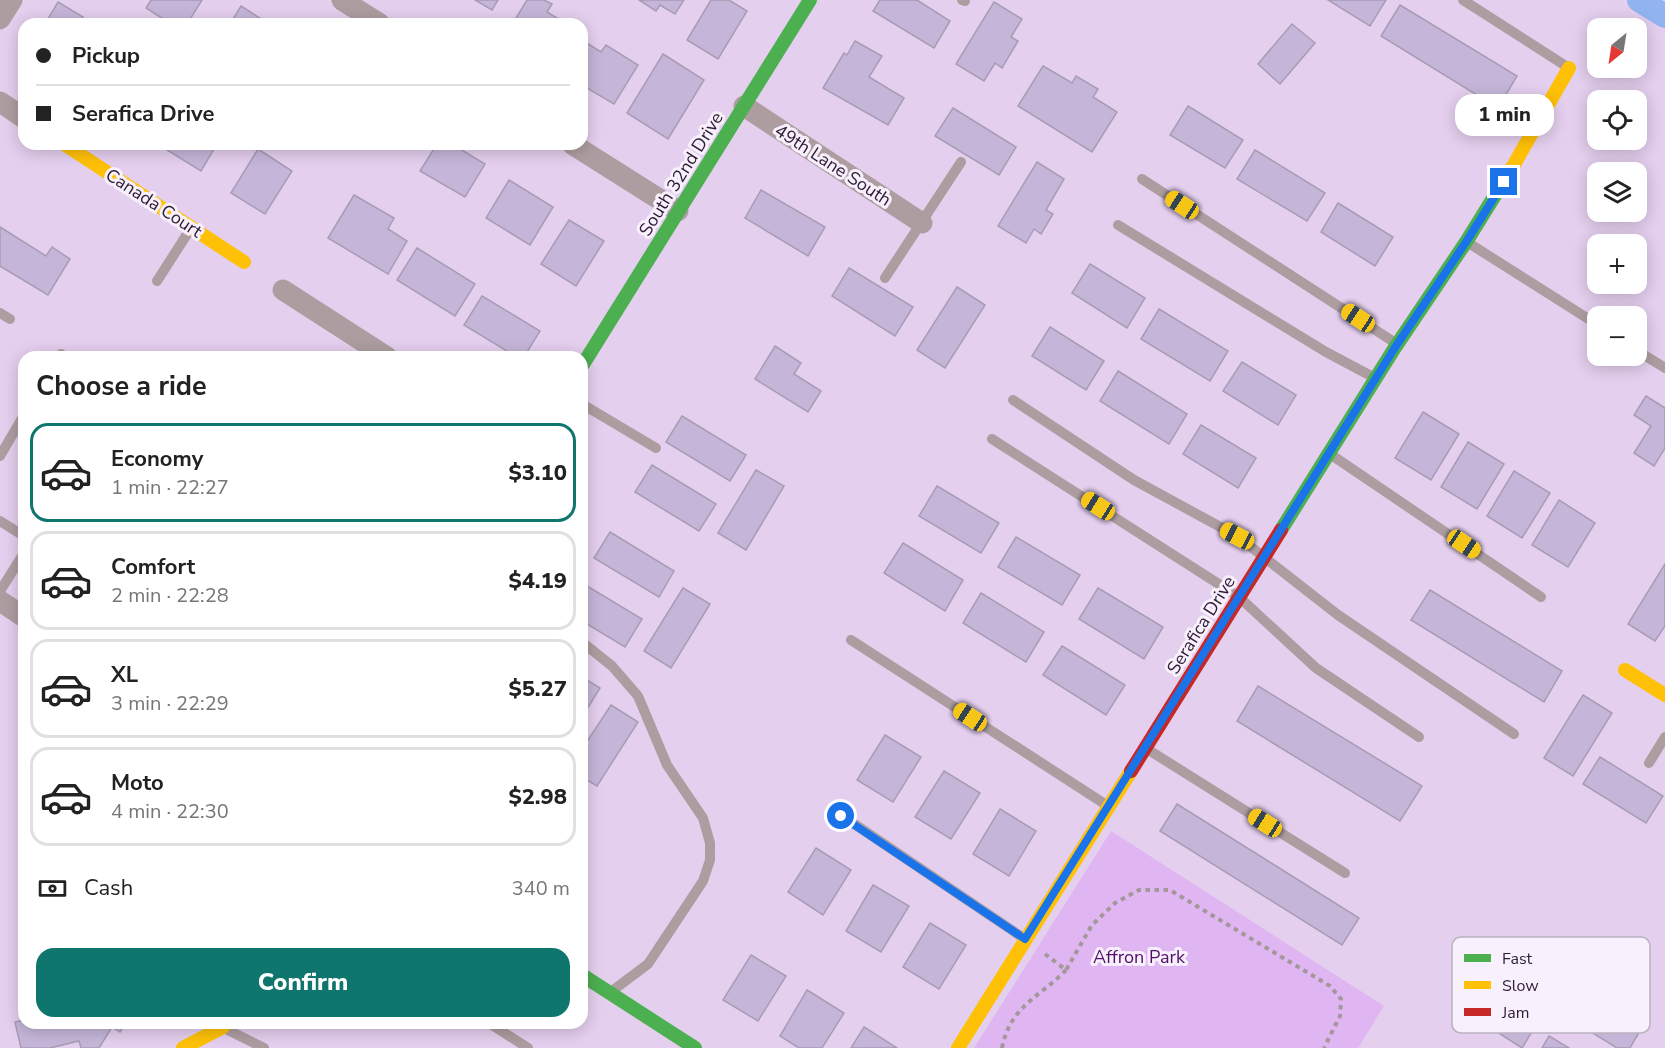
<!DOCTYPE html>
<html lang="en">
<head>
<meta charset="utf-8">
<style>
  :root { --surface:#fff; --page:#f2f2f2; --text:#222; --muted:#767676; --line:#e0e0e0; --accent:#0f766e }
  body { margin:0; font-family:"Nunito Sans",sans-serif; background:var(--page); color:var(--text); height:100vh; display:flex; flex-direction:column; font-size:22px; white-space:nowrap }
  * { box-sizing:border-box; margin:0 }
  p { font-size:20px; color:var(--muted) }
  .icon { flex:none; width:33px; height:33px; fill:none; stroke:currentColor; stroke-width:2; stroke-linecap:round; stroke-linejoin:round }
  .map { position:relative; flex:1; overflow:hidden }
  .details { position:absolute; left:18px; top:351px; width:570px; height:678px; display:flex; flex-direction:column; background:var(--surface); border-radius:18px; box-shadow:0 3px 15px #0003 }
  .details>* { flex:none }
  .guide { position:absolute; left:18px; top:18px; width:570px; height:132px; border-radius:18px; box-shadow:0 3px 15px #0003; display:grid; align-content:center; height:132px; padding:0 18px; background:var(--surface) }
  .needle { width:39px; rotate:210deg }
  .fabs { position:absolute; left:1587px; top:18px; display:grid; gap:12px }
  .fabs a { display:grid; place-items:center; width:60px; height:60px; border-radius:12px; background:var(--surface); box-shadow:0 3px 15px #0003; font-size:30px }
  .end { position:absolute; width:27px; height:27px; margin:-14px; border:8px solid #1a73e8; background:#fff; box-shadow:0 0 0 3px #fff }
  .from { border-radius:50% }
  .bubble { position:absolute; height:42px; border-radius:18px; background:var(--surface); box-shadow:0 3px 15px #0003; font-size:20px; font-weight:800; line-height:42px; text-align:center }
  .car { position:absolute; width:18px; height:36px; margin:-18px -9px; border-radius:8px; box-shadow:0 0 4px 2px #0007; background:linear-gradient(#f5c518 24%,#345 0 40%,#f5c518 0 76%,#345 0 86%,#f5c518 0) }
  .guide b { display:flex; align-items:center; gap:21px; height:57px; font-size:22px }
  .guide b+b { border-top:2px solid var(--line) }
  .guide i { width:15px; height:15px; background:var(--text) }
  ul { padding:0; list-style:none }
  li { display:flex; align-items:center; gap:18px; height:99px; margin:0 12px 9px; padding:0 6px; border:3px solid var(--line); border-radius:18px }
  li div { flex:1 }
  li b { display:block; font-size:22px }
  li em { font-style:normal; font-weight:800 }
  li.on { border-color:var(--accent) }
  li>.icon { width:54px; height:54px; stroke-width:1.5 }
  h2 { padding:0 18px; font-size:27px; line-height:72px }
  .pay { display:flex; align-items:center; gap:15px; height:66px; padding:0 18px; font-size:22px }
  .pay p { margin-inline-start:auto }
  .button { display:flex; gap:12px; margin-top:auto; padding:12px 18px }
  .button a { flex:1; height:69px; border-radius:18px; background:var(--accent); color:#fff; font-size:24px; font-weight:800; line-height:69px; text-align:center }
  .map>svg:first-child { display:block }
  .park { fill:#dfb5f2 }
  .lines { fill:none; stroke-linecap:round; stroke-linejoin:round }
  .canal { stroke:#91b4f1; stroke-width:24 }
  .building { fill:#c5b6d9; stroke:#a89cb5; stroke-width:1.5 }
  .path { stroke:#a3979a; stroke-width:4; stroke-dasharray:4.5 4.5; stroke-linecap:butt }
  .lane { stroke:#ad9da0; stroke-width:10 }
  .street { stroke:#ad9da0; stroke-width:21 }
  .fast { stroke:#4caf50; stroke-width:14 }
  .slow { stroke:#ffc107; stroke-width:14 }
  .jam { stroke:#c62828; stroke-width:14 }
  .route { stroke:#1a73e8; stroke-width:8 }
  .labels { text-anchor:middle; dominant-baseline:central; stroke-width:6; stroke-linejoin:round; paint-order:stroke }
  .street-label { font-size:18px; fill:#2c1d32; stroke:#f8f0fc }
  .park-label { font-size:18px; fill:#510e69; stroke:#f8f0fc }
  .key { fill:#f8f0fc; stroke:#bbb1bf; stroke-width:1.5 }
  .key-label { font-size:16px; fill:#2c1d32 }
</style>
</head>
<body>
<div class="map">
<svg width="1665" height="1048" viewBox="0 0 1665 1048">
  <rect width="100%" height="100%" fill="#e4cfee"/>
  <polygon class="park" points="1111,831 1384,1006 1358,1048 974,1048"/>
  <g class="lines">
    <polyline class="canal" points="1639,0 1665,16"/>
  </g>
  <g class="building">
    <polygon points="151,0 202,0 187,24 171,24 146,8"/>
    <polygon points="475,0 498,0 492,10"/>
    <polygon points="527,0 544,0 552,4 547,12 567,24 514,24 513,23"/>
    <polygon points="639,0 684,0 675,14 660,5 656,11"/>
    <polygon points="711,0 729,0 747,11 718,59 687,40"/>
    <polygon points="880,0 917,0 950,21 934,48 873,11"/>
    <polygon points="1328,0 1386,0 1370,26"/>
    <polygon points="58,2 83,17 79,24 45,24"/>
    <polygon points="994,2 1022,19 1011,37 1018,41 1002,68 995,63 984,81 956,64"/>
    <polygon points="1400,5 1517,76 1498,108 1381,36"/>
    <polygon points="241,6 269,24 230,24"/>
    <polygon points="1292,24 1315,43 1280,84 1258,64"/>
    <polygon points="855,41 882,56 869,77 904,98 888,125 823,88 844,53 847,55"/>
    <polygon points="585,42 601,52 606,45 638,65 614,104 582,85 582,48"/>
    <polygon points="663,54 704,80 668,139 627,113"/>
    <polygon points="1043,66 1072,83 1076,76 1098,89 1093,97 1117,112 1092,152 1018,106"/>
    <polygon points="1188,106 1243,140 1225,168 1170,135"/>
    <polygon points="953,108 1016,147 999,175 935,136"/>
    <polygon points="171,144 217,144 201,171 167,150"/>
    <polygon points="437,144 452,144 485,164 465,197 420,171"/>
    <polygon points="258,149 292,171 265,214 231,193"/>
    <polygon points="1255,150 1325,193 1307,221 1237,179"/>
    <polygon points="1037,162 1064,179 1046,210 1053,214 1041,234 1034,229 1026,243 998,226"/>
    <polygon points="509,180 553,207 530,245 486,218"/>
    <polygon points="761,190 825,227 808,256 745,218"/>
    <polygon points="354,195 394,218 388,229 407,241 388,274 328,238"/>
    <polygon points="1338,203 1393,237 1375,266 1321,232"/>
    <polygon points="569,220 604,241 576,286 541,264"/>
    <polygon points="0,227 46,256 52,247 70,259 48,295 0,266"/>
    <polygon points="417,248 475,284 455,316 397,280"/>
    <polygon points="1090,264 1145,298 1127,328 1072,293"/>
    <polygon points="849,268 913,307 895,336 832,296"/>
    <polygon points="957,287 985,305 945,368 917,350"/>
    <polygon points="482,296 540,331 524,357 517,357 464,325"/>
    <polygon points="1159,309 1228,351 1210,381 1141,339"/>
    <polygon points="1050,327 1104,361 1086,390 1032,356"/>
    <polygon points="775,346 801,363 794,374 821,391 808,412 755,379"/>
    <polygon points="1242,362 1296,395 1278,425 1223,391"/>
    <polygon points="1118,371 1187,414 1169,444 1100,401"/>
    <polygon points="1646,396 1665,408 1665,448 1654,466 1634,453 1651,426 1634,415"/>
    <polygon points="1423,412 1459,434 1431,480 1395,458"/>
    <polygon points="682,416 746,455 730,481 666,442"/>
    <polygon points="1201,425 1256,458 1238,488 1183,454"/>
    <polygon points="1468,442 1504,464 1477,509 1441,487"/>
    <polygon points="652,465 716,504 699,531 635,492"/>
    <polygon points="756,470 784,486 746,550 718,533"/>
    <polygon points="1514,471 1550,493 1522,538 1487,516"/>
    <polygon points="937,486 999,523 981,553 919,516"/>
    <polygon points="1559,500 1595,523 1568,567 1532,545"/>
    <polygon points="610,532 674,571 659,597 594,558"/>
    <polygon points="1016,537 1080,575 1062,605 998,567"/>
    <polygon points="903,543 963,580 945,611 884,573"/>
    <polygon points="1665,564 1665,626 1655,641 1628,624"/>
    <polygon points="582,583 642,619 625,647 582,621"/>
    <polygon points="683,588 710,604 671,668 644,651"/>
    <polygon points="1098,588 1163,627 1144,659 1079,619"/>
    <polygon points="1430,590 1562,671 1544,702 1411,620"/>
    <polygon points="981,593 1044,632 1026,662 963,623"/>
    <polygon points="1062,646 1125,685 1106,715 1043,675"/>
    <polygon points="582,677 600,688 584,714 582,713"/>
    <polygon points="1258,686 1422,786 1400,821 1237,721"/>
    <polygon points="1583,695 1612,713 1573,776 1544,758"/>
    <polygon points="611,705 638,722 597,786 582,777 582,749"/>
    <polygon points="885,735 921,757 893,802 857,780"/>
    <polygon points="1600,757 1663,796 1646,823 1583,784"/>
    <polygon points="944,771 980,793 951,839 915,817"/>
    <polygon points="1177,804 1359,918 1342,945 1160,831"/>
    <polygon points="1000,809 1036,831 1009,876 973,854"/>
    <polygon points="816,848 851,870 823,915 788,892"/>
    <polygon points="873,885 909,906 881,952 846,931"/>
    <polygon points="930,923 966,945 939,989 903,967"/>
    <polygon points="751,955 786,976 758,1021 723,1000"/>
    <polygon points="1532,966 1561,984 1522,1048 1494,1030"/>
    <polygon points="1581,985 1644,1024 1630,1048 1617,1048 1562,1014"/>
    <polygon points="807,990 844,1013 822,1048 799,1048 780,1036"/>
    <polygon points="24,1020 24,1023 126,1023 120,1032 112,1027 99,1048 81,1048 79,1041 50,1048 21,1048 15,1022"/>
    <polygon points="864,1027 897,1048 851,1048"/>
    <polygon points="1549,1036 1569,1048 1542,1048"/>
  </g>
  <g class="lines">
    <g class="path">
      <polyline points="1045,954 1066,970 1092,925 1115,903 1139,890 1170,890 1330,986 1341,999 1340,1016 1324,1048"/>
      <path d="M1002,1048C1010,1006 1040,997 1066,970"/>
    </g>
    <g class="lane">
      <polyline points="962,0 965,1"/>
      <polyline points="1463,0 1569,68"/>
      <polyline points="1142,179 1397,344"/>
      <polyline points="1118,225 1326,352 1375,378"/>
      <polyline points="1467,242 1598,325"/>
      <polyline points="885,278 961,162"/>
      <polyline points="157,281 191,228"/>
      <polyline points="0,313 10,319"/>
      <polyline points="1636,350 1665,368"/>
      <polyline points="59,357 61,354 65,357"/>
      <polyline points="1013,400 1134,480 1237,536 1338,615 1514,734"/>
      <polyline points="582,404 656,448"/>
      <polyline points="992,439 1239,597 1316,668 1419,737"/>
      <polyline points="1330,454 1541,597"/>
      <polyline points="0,456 24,415"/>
      <polyline points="0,521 24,536"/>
      <polyline points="582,565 583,565"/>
      <polyline points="0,591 24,553"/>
      <polyline points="851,640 1108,806"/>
      <polyline points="582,642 612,666 638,696 667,765 703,818 710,843 710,860 703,881 648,964 612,991"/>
      <polyline points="1147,749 1345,873"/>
      <polyline points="1649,763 1665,737"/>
      <polyline points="841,815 1025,939"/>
      <polyline points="489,1023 528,1048"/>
      <polyline points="224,1028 264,1048"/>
    </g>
    <g class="street">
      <polyline points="342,0 380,24"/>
      <polyline points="0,19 12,0"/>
      <polyline points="0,102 24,118"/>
      <polyline points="744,106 922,223"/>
      <polyline points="572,144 678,211"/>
      <polyline points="283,290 387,357"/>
      <polyline points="0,601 24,617"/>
    </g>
    <g class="fast">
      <polyline points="582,366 810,0"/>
      <polyline points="1281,530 1394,349 1466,242 1512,168"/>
      <polyline points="582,975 695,1048"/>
    </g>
    <g class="slow">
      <polyline points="64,144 244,262"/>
      <polyline points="1512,168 1569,68"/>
      <polyline points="1625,670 1665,695"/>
      <polyline points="183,1048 223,1027"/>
      <polyline points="958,1048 1131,771"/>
    </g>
    <polyline class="jam" points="1131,771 1281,530"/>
  </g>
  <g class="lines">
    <polyline class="route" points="841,816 1025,939 1394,349 1466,242 1504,182"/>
  </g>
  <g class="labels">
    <g class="street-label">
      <text transform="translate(833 165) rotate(33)">49th Lane South</text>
      <text transform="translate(681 174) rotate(-58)">South 32nd Drive</text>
      <text transform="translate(154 203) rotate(33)">Canada Court</text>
      <text transform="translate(1201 625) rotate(-58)">Serafica Drive</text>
    </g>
    <g class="park-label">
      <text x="1139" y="957">Affron Park</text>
    </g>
  </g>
  <rect x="1452" y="937" width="198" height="96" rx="9" class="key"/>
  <rect x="1464" y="954" width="27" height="8" fill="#4caf50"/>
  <rect x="1464" y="981" width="27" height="8" fill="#ffc107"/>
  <rect x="1464" y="1008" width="27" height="8" fill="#c62828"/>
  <g class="key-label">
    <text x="1502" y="964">Fast</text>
    <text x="1502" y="991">Slow</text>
    <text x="1502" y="1018">Jam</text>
  </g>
</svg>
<div class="fabs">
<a><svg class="needle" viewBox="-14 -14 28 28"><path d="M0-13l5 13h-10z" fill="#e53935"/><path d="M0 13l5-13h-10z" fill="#767676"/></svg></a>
<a><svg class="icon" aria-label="locate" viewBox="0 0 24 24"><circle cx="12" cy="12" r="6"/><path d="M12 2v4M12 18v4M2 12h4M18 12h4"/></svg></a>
<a><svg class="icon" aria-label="layers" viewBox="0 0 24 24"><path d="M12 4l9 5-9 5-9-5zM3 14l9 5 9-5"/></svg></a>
<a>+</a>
<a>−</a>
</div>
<i class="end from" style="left:841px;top:816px"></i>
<i class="end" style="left:1504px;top:182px"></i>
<div class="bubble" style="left:1455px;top:94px;width:99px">1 min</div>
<i class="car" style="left:1182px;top:205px;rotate:303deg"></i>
<i class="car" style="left:1358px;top:318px;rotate:303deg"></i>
<i class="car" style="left:1098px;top:506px;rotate:302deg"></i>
<i class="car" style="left:1237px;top:536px;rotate:298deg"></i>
<i class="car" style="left:1464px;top:544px;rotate:124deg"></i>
<i class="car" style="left:970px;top:717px;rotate:303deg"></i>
<i class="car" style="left:1265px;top:823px;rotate:302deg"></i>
<div class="guide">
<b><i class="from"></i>Pickup</b>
<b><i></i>Serafica Drive</b>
</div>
<section class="details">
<h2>Choose a ride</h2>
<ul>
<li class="on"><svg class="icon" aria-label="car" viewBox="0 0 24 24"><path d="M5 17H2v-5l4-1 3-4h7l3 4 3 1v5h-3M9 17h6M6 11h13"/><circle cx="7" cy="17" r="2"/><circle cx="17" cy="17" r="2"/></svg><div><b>Economy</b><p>1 min · 22:27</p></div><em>$3.10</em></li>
<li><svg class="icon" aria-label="car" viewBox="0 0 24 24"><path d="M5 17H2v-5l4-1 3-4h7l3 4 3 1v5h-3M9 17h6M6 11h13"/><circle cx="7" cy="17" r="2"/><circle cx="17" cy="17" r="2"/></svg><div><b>Comfort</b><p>2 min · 22:28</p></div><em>$4.19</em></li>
<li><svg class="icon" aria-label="car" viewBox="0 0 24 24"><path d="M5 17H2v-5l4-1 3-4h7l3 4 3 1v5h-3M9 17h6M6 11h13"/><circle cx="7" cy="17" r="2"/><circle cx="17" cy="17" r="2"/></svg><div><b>XL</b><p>3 min · 22:29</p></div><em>$5.27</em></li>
<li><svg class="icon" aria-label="car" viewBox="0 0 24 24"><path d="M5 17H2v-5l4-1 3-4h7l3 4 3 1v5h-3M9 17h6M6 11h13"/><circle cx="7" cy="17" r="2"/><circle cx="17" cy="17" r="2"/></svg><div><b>Moto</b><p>4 min · 22:30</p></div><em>$2.98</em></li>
</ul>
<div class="pay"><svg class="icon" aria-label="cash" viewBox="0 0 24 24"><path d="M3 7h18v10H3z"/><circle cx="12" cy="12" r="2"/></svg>Cash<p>340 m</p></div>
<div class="button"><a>Confirm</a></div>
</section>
</div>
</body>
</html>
